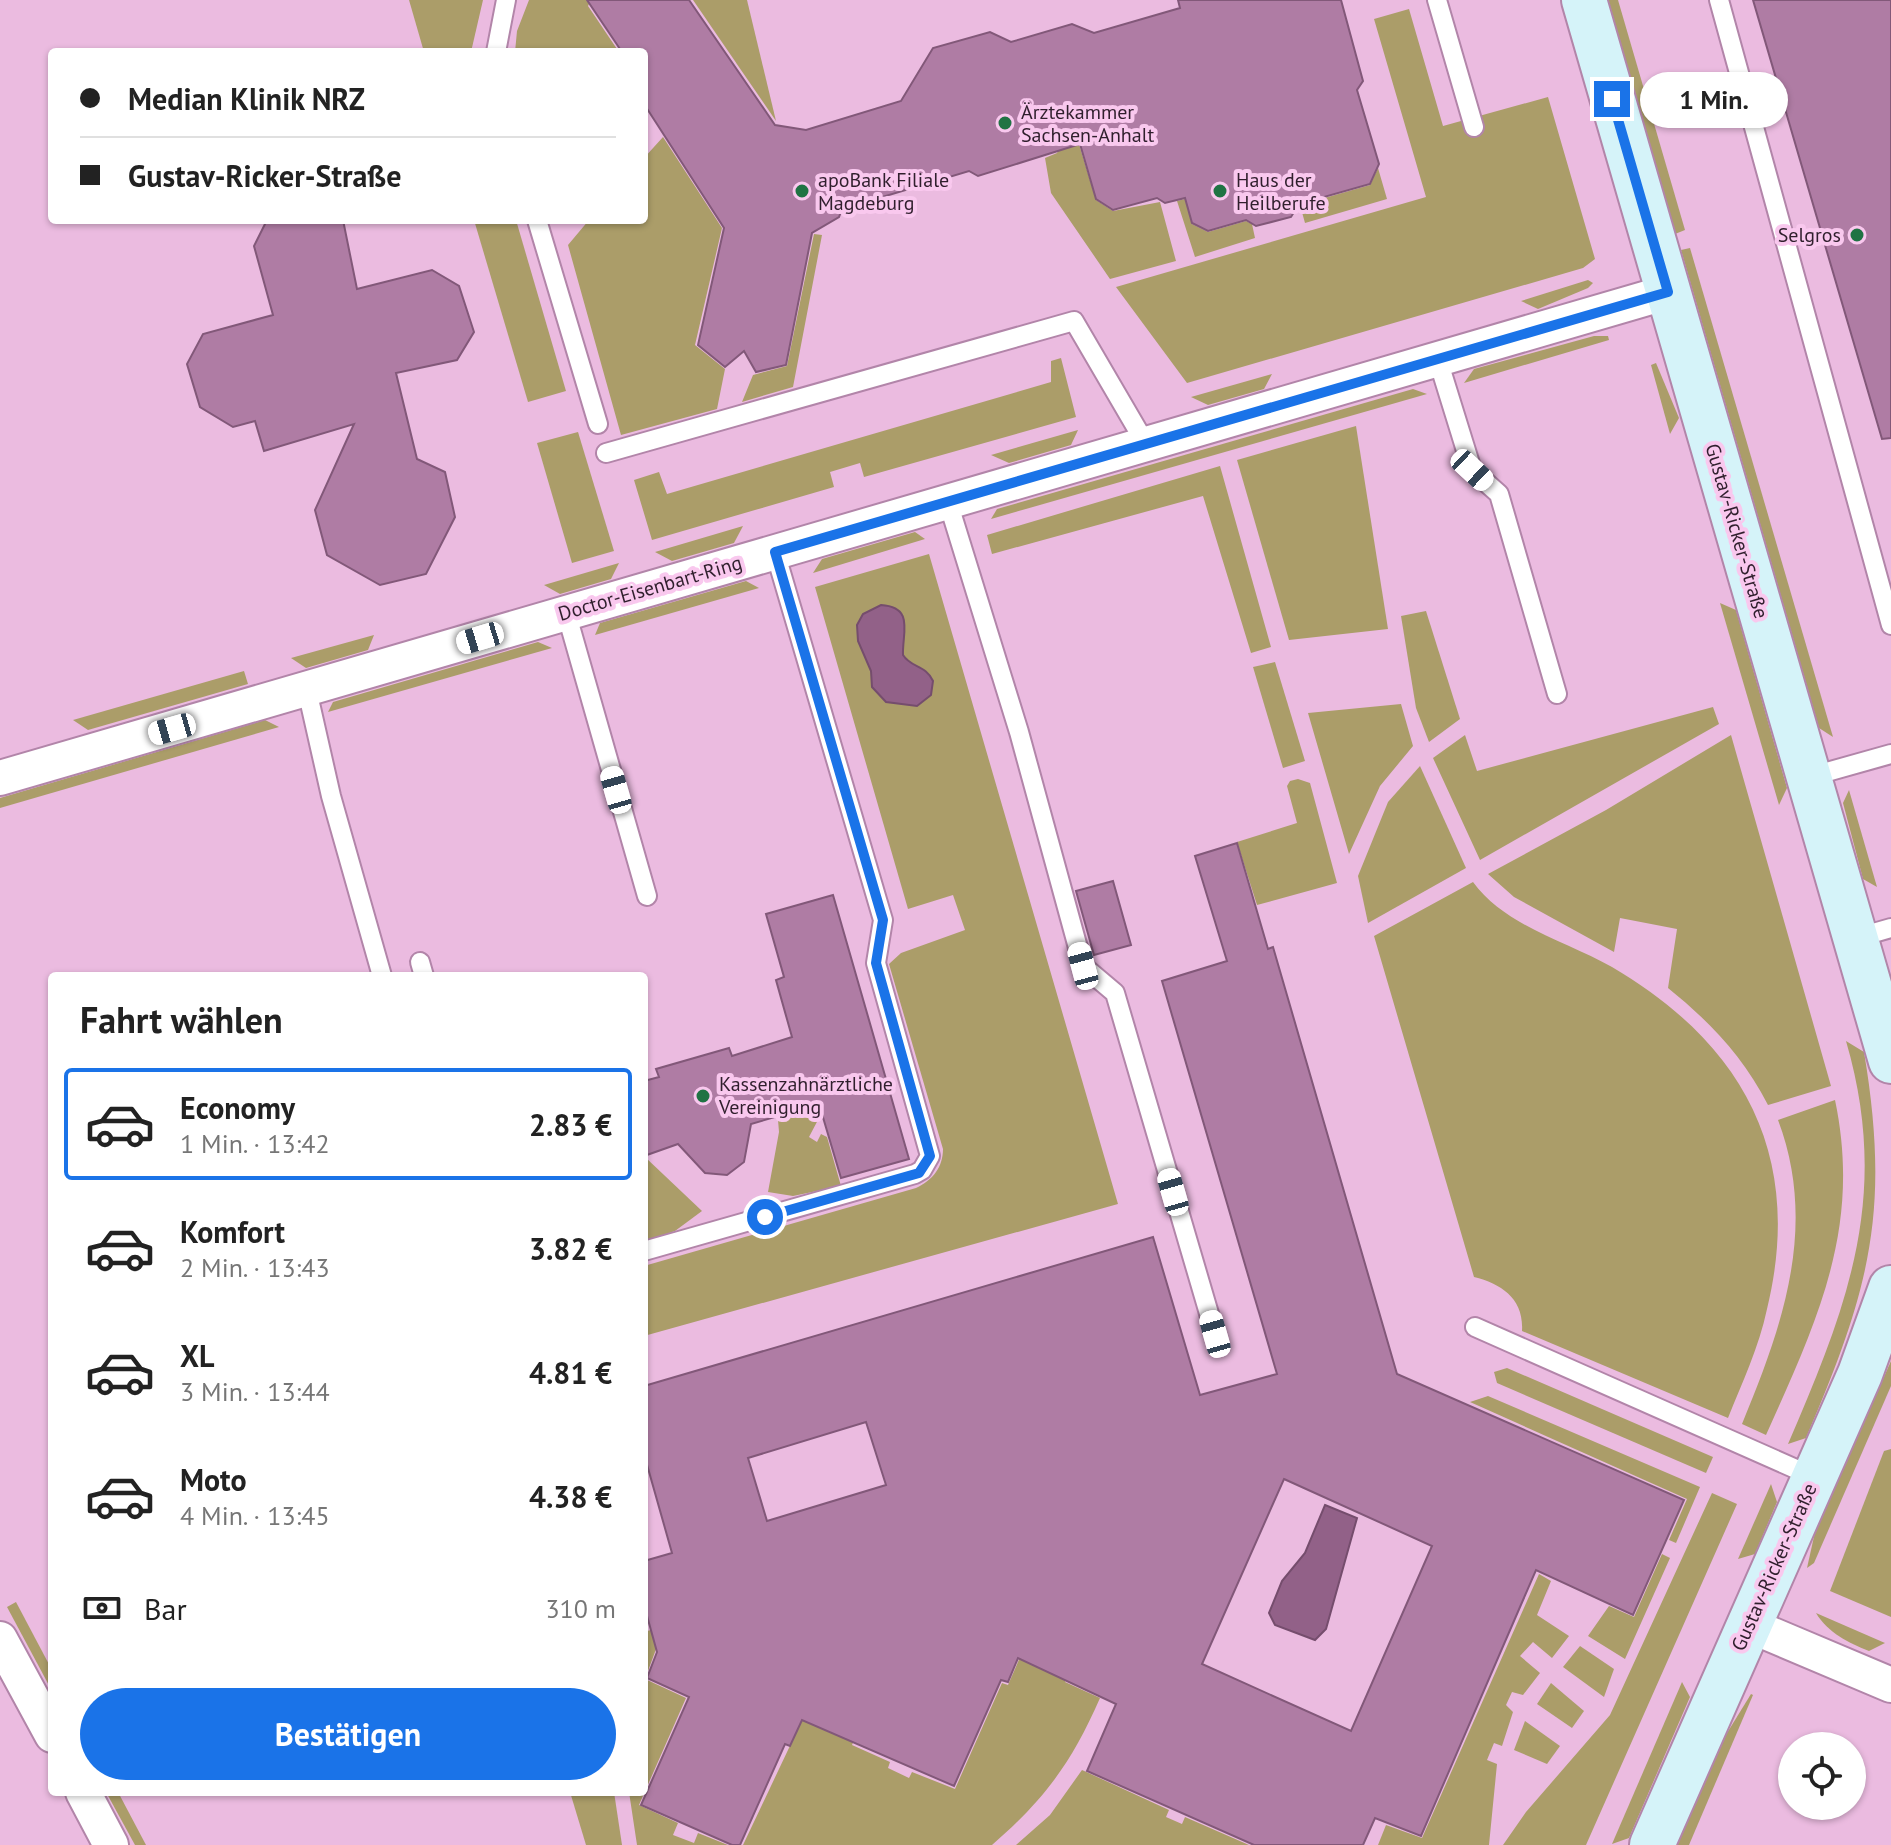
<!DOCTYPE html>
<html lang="de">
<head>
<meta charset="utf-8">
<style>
  :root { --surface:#fff; --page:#f2f2f2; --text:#222; --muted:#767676; --line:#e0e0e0; --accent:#1a73e8 }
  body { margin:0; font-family:"PT Sans",sans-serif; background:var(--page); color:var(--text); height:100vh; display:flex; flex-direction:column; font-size:30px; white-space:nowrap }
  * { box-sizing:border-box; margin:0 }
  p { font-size:26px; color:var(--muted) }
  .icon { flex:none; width:44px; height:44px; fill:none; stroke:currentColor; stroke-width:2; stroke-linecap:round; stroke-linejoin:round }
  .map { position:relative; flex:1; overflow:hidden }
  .details { position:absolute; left:48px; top:972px; width:600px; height:824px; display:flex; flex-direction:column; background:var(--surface); border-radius:8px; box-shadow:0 2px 6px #0004 }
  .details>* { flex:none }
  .top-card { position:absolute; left:48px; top:48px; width:600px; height:176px; border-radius:8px; box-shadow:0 2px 6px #0004; display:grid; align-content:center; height:176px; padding:0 32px; background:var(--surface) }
  .buttons { position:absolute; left:1778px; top:1732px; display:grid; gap:16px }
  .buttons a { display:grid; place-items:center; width:88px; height:88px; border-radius:50%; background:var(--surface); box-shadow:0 2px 6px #0004; font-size:40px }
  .end { position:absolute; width:36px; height:36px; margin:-18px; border:10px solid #1a73e8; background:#fff; box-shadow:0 0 0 4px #fff }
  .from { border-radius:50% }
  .bubble { position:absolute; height:56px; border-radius:28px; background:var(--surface); box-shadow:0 2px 6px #0004; font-size:26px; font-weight:700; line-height:56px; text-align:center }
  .car { position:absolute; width:24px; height:48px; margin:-24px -12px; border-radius:10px; box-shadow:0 0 6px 2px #0007; background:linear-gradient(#fff 24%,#345 0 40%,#fff 0 76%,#345 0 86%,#fff 0) }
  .top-card b { display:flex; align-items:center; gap:28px; height:76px; font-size:30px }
  .top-card b+b { border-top:2px solid var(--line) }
  .top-card i { width:20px; height:20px; background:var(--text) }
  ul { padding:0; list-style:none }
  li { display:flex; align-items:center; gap:24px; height:112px; margin:0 16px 12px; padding:0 16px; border:4px solid transparent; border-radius:8px }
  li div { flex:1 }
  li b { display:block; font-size:30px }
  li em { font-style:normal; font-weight:700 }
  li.on { border-color:var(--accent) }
  li>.icon { width:72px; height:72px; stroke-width:1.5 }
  h2 { padding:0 32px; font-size:36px; line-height:96px }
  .pay { display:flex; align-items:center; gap:20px; height:88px; padding:0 32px; font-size:30px }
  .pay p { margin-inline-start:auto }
  .action { display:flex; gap:16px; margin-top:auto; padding:16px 32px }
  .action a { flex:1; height:92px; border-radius:48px; background:var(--accent); color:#fff; font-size:32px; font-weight:700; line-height:92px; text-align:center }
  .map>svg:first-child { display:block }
  .green { fill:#ab9d69 }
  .water { fill:#926188; stroke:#754d6d; stroke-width:2 }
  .building { fill:#af7ca4; stroke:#825879; stroke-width:2; fill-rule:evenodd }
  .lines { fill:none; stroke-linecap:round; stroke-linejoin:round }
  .lane-casing { stroke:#b285a9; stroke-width:22 }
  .street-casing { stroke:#b285a9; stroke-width:38 }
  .secondary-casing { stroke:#b285a9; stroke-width:48 }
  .lane { stroke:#fff; stroke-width:18 }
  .street { stroke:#fff; stroke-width:34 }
  .secondary { stroke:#d5f3f9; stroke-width:44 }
  .route { stroke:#1a73e8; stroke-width:10 }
  .poi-dot { fill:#207344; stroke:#f9c8ee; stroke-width:3 }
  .labels { text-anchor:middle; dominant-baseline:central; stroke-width:8; stroke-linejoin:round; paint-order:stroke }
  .poi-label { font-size:20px; fill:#301f2d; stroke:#f9c8ee; text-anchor:start }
  .street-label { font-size:20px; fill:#301f2d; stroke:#f9c8ee }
</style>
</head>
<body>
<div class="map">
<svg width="1891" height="1845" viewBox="0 0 1891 1845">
  <rect width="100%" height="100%" fill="#ebbbe0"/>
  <g class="green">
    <polygon points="409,0 483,0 471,52 424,52"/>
    <polygon points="529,0 591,0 588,6 619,52 515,52 517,31"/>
    <polygon points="693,0 747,0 776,121"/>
    <polygon points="1608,0 1618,0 1685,230 1675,234"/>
    <polygon points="1409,9 1443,126 1548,97 1595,259 1583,268 1187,383 1116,287 1426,197 1374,19"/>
    <polygon points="663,137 722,228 695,345 725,369 717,409 621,435 568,245 589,220 644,220 644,158"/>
    <polygon points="1078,141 1096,200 1113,211 1160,202 1176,261 1110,279 1051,193 1045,158 1057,153 1060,147"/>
    <polygon points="1378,168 1387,199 1305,223 1300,205 1370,185"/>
    <polygon points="1185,199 1192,224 1208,232 1246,221 1252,224 1255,238 1195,257 1177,201"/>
    <polygon points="474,220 516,220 566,391 528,402"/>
    <polygon points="814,234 822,235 793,387 742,402 753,375 787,366"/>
    <polygon points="1690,248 1833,737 1819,728 1681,250"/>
    <polygon points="1588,280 1593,283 1588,288 1538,309 1521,301"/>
    <polygon points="1594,336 1608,336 1609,340 1464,383 1474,369"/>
    <polygon points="1061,358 1076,417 864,477 860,463 830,472 834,487 652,540 634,480 659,472 667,494 1051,382 1051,361"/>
    <polygon points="1656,363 1679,418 1670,434 1651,365"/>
    <polygon points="1272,374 1264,389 1208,405 1191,397"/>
    <polygon points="1413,389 1427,394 991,519 997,509"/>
    <polygon points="1356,426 1388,629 1289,640 1237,460"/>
    <polygon points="1078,430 1071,445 1009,463 991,455"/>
    <polygon points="578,432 614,551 572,563 537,443"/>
    <polygon points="1220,466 1271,647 1251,653 1203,496 992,554 987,535"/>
    <polygon points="743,526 734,543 672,561 655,552"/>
    <polygon points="915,532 925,539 813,573 822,559"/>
    <path d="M929,554L1118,1204L644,1336V1266L916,1188C933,1180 943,1167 943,1149L889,964L901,953L965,930L953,895L908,909L815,587Z"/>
    <polygon points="619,563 611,579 560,594 544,585"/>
    <polygon points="746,581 759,588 595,635 600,623"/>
    <polygon points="1720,603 1736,610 1787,788 1779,805"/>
    <polygon points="1426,611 1460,719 1429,742 1416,708 1401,616"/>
    <polygon points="374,635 368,650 306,668 291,658"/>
    <polygon points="538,642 552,648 328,712 333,702"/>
    <polygon points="1275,662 1305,761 1283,768 1253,667"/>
    <polygon points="244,671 248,684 88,730 73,720"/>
    <polygon points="1401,704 1413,746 1380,786 1349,854 1308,713"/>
    <polygon points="1713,707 1719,724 1480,860 1433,758 1465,735 1477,771"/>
    <polygon points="265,720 279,727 0,808 0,798"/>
    <path d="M1731,735L1831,1086L1768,1105C1743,1056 1710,1022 1668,988L1677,929L1620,918L1614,952L1514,897L1488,874L1606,810Z"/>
    <polygon points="1420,766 1466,868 1368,923 1358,876 1388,802"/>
    <polygon points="1298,779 1310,783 1337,883 1257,905 1237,842 1297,823 1287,786 1290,781"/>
    <polygon points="1849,790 1877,887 1863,879 1843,803"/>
    <path d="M1473,882C1505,926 1566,941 1612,967C1745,1045 1804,1157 1767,1309C1759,1347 1742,1383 1728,1418L1522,1331C1524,1299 1502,1284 1474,1277L1374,936Z"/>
    <path d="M1846,1041L1864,1052C1891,1213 1869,1291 1806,1438L1788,1444C1848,1305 1891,1195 1846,1041Z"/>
    <path d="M1835,1100C1862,1228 1817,1321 1766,1435L1742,1424C1783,1325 1818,1226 1778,1120Z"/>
    <polygon points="809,1110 813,1118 819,1118 809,1137 817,1142 821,1134 827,1137 841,1186 793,1196 768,1192 779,1132 778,1120"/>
    <polygon points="645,1157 702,1211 675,1231 644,1242"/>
    <polygon points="1891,1361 1891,1386 1814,1563 1807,1568 1815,1532"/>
    <polygon points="1507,1368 1713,1457 1706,1473 1497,1383 1494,1372"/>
    <polygon points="1488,1396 1700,1487 1676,1543 1669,1540 1687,1499 1470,1402"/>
    <polygon points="1891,1449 1891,1617 1830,1591 1884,1451"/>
    <polygon points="1771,1484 1777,1502 1755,1554 1738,1559"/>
    <polygon points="1712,1493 1737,1504 1586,1845 1503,1845 1526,1812 1610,1715"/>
    <path d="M1065,1554L1113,1577L1065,1682L1100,1698C1072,1762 1045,1799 992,1845H743L851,1617L899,1639L852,1745L890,1762L888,1768L909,1778L912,1772L955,1789L1002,1683L1008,1685Z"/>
    <polygon points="1662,1554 1670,1558 1625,1659 1588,1636 1609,1606 1634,1617"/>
    <polygon points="1539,1574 1551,1581 1537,1615 1569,1636 1552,1658 1533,1642 1520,1656 1540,1673 1523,1695 1512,1692 1506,1705 1513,1712 1502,1746 1494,1743 1487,1760 1497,1764 1489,1845 1378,1845 1386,1825 1422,1838"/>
    <polygon points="16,1602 52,1670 52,1691 7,1607"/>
    <path d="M1816,1613L1885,1643L1869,1651C1849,1643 1828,1633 1816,1613Z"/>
    <polygon points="654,1629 662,1633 645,1679 686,1698 639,1805 678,1823 673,1835 694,1843 698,1833 728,1845 637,1845 629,1792 644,1792 644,1632"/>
    <polygon points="1580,1646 1614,1669 1604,1697 1563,1667"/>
    <polygon points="1682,1682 1690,1697 1629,1838 1612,1844"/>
    <polygon points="1551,1683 1584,1711 1572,1728 1537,1704"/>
    <polygon points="1751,1694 1753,1695 1689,1845 1677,1845 1727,1733"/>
    <polygon points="1525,1721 1560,1746 1547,1764 1514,1750"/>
    <polygon points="1082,1770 1169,1810 1166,1817 1182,1824 1185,1817 1249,1845 1016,1845 1050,1815"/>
    <polygon points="106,1792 118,1792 146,1845 135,1845"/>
    <polygon points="570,1792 614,1792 622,1845 586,1845"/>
  </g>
  <g class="water">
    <path d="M881,605C915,607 902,633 903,655C911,668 926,665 933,681L931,695L917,706L886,702L872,687L871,671L858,641L857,625L863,614Z"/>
    <polygon points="1325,1505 1357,1518 1326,1629 1315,1640 1275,1625 1269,1613 1282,1581 1305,1553"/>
  </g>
  <g class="building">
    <polygon points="587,0 689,0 775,125 806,130 901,101 933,48 990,32 1011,42 1072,24 1094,33 1180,8 1178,0 1341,0 1363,81 1357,90 1379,164 1370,184 1299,204 1291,217 1256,226 1246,220 1208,231 1192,223 1185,198 1165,203 1157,198 1113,210 1096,199 1080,144 978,176 969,171 842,209 839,217 812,233 786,365 756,372 744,351 725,367 698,345 724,228 644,104 644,52 622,52"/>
    <polygon points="1753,0 1891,0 1891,438 1882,439"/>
    <polygon points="267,220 343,220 357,289 432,270 459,286 474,332 457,360 396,373 417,459 445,472 455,517 426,574 380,585 327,555 315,510 354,424 264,451 255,421 233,427 200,407 187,364 203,334 273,315 254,246"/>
    <path d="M1237,843L1268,949L1273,947L1397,1374L1684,1500L1633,1615L1536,1570L1421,1836L1375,1818L1363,1845H1254L1087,1771L1116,1704L1018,1658L1008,1682L1001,1680L954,1786L802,1720L790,1746L785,1744L740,1845H732L641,1805L689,1697L647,1678L657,1652L644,1605V1561L672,1553L644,1454V1386L1153,1237L1200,1395L1277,1374L1162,981L1227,961L1195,856ZM866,1422L886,1485L767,1521L748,1458ZM1284,1479L1432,1546L1351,1731L1202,1664Z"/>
    <polygon points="1113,881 1131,945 1094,955 1076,891"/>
    <polygon points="833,895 909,1159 841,1178 822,1114 813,1116 809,1107 751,1124 744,1162 727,1175 705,1173 678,1144 644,1156 644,1081 659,1077 656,1069 729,1048 732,1056 792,1037 776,980 784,977 766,914"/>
  </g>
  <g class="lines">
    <g class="lane-casing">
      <g id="lane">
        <polyline points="1437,0 1474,127"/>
        <polyline points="1719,0 1891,625"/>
        <polyline points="496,52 506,0"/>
        <polyline points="537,220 598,424"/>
        <polyline points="1438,360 1472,470 1499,494 1557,694"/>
        <polyline points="606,453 1074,321 1147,446"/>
        <polyline points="948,502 1019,732 1083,966 1115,993 1215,1334"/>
        <polyline points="566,612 647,896"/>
        <polyline points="307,690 331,796 382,976"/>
        <polyline points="1809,777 1891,754"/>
        <polyline points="1856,938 1891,928"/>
        <polyline points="420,962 424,976"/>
        <polyline points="644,1251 915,1174 922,1170 930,1156 876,963 883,920 775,552"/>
        <polyline points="1475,1327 1814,1477"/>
      </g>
    </g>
    <g class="street-casing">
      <g id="street">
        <polyline points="0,778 1668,292"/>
        <polyline points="1749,1625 1891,1685"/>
        <polyline points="0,1639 52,1735"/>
        <polyline points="83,1792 111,1845"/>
      </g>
    </g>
    <g class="secondary-casing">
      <g id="secondary">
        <polyline points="1584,0 1891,1061"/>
        <polyline points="1652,1845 1860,1374 1891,1288"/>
      </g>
    </g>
    <use href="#lane" class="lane"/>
    <use href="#street" class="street"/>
    <use href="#secondary" class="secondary"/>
  </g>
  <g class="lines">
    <polyline class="route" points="765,1217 919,1173 930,1156 876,963 883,920 775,552 1668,292 1612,99"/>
  </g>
  <g class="poi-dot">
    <circle cx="1005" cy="123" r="8"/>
    <circle cx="802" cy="191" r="8"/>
    <circle cx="1220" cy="191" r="8"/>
    <circle cx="1857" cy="235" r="8"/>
    <circle cx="703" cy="1096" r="8"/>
  </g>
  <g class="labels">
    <g class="poi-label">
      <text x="1021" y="112">Ärztekammer<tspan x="1021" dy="23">Sachsen-Anhalt</tspan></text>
      <text x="818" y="180">apoBank Filiale<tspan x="818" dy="23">Magdeburg</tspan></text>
      <text x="1236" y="180">Haus der<tspan x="1236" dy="23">Heilberufe</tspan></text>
      <text x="1841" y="235" text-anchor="end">Selgros</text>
      <text x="719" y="1084">Kassenzahnärztliche<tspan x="719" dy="23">Vereinigung</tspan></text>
    </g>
    <g class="street-label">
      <text transform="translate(1737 531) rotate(74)">Gustav-Ricker-Straße</text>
      <text transform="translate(650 588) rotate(-16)">Doctor-Eisenbart-Ring</text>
      <text transform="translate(1774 1567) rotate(-66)">Gustav-Ricker-Straße</text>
    </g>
  </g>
</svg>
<div class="buttons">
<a><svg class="icon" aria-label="locate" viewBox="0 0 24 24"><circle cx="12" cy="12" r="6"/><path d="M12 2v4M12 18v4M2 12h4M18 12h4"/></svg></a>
</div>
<i class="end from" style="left:765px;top:1217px"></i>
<i class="end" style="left:1612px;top:99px"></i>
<div class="bubble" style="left:1640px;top:72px;width:148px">1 Min.</div>
<i class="car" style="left:1472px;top:470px;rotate:133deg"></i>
<i class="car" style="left:480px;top:638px;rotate:253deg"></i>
<i class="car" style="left:172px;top:729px;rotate:254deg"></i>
<i class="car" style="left:616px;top:790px;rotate:344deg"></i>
<i class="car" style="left:1083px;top:966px;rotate:345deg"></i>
<i class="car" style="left:1173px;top:1192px;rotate:344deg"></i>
<i class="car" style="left:1215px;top:1334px;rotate:344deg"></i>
<div class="top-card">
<b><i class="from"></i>Median Klinik NRZ</b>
<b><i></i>Gustav-Ricker-Straße</b>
</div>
<section class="details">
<h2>Fahrt wählen</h2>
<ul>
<li class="on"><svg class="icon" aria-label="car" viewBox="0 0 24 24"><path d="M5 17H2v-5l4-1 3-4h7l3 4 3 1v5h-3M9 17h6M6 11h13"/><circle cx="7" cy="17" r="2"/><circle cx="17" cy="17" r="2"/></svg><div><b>Economy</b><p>1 Min. · 13:42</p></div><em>2.83 €</em></li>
<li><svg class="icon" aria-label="car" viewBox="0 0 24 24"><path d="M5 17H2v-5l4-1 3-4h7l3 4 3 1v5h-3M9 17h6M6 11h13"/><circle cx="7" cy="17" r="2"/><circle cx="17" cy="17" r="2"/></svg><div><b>Komfort</b><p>2 Min. · 13:43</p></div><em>3.82 €</em></li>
<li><svg class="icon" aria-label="car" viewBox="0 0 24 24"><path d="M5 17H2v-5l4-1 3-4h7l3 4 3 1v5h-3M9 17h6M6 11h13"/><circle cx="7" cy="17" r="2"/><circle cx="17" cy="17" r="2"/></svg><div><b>XL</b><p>3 Min. · 13:44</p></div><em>4.81 €</em></li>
<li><svg class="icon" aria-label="car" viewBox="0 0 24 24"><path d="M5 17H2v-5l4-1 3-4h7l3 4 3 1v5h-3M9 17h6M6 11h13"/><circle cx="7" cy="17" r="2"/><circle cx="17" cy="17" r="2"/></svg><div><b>Moto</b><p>4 Min. · 13:45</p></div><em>4.38 €</em></li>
</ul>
<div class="pay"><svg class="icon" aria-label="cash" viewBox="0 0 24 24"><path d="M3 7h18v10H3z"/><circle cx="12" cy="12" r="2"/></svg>Bar<p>310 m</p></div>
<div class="action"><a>Bestätigen</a></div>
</section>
</div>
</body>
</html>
